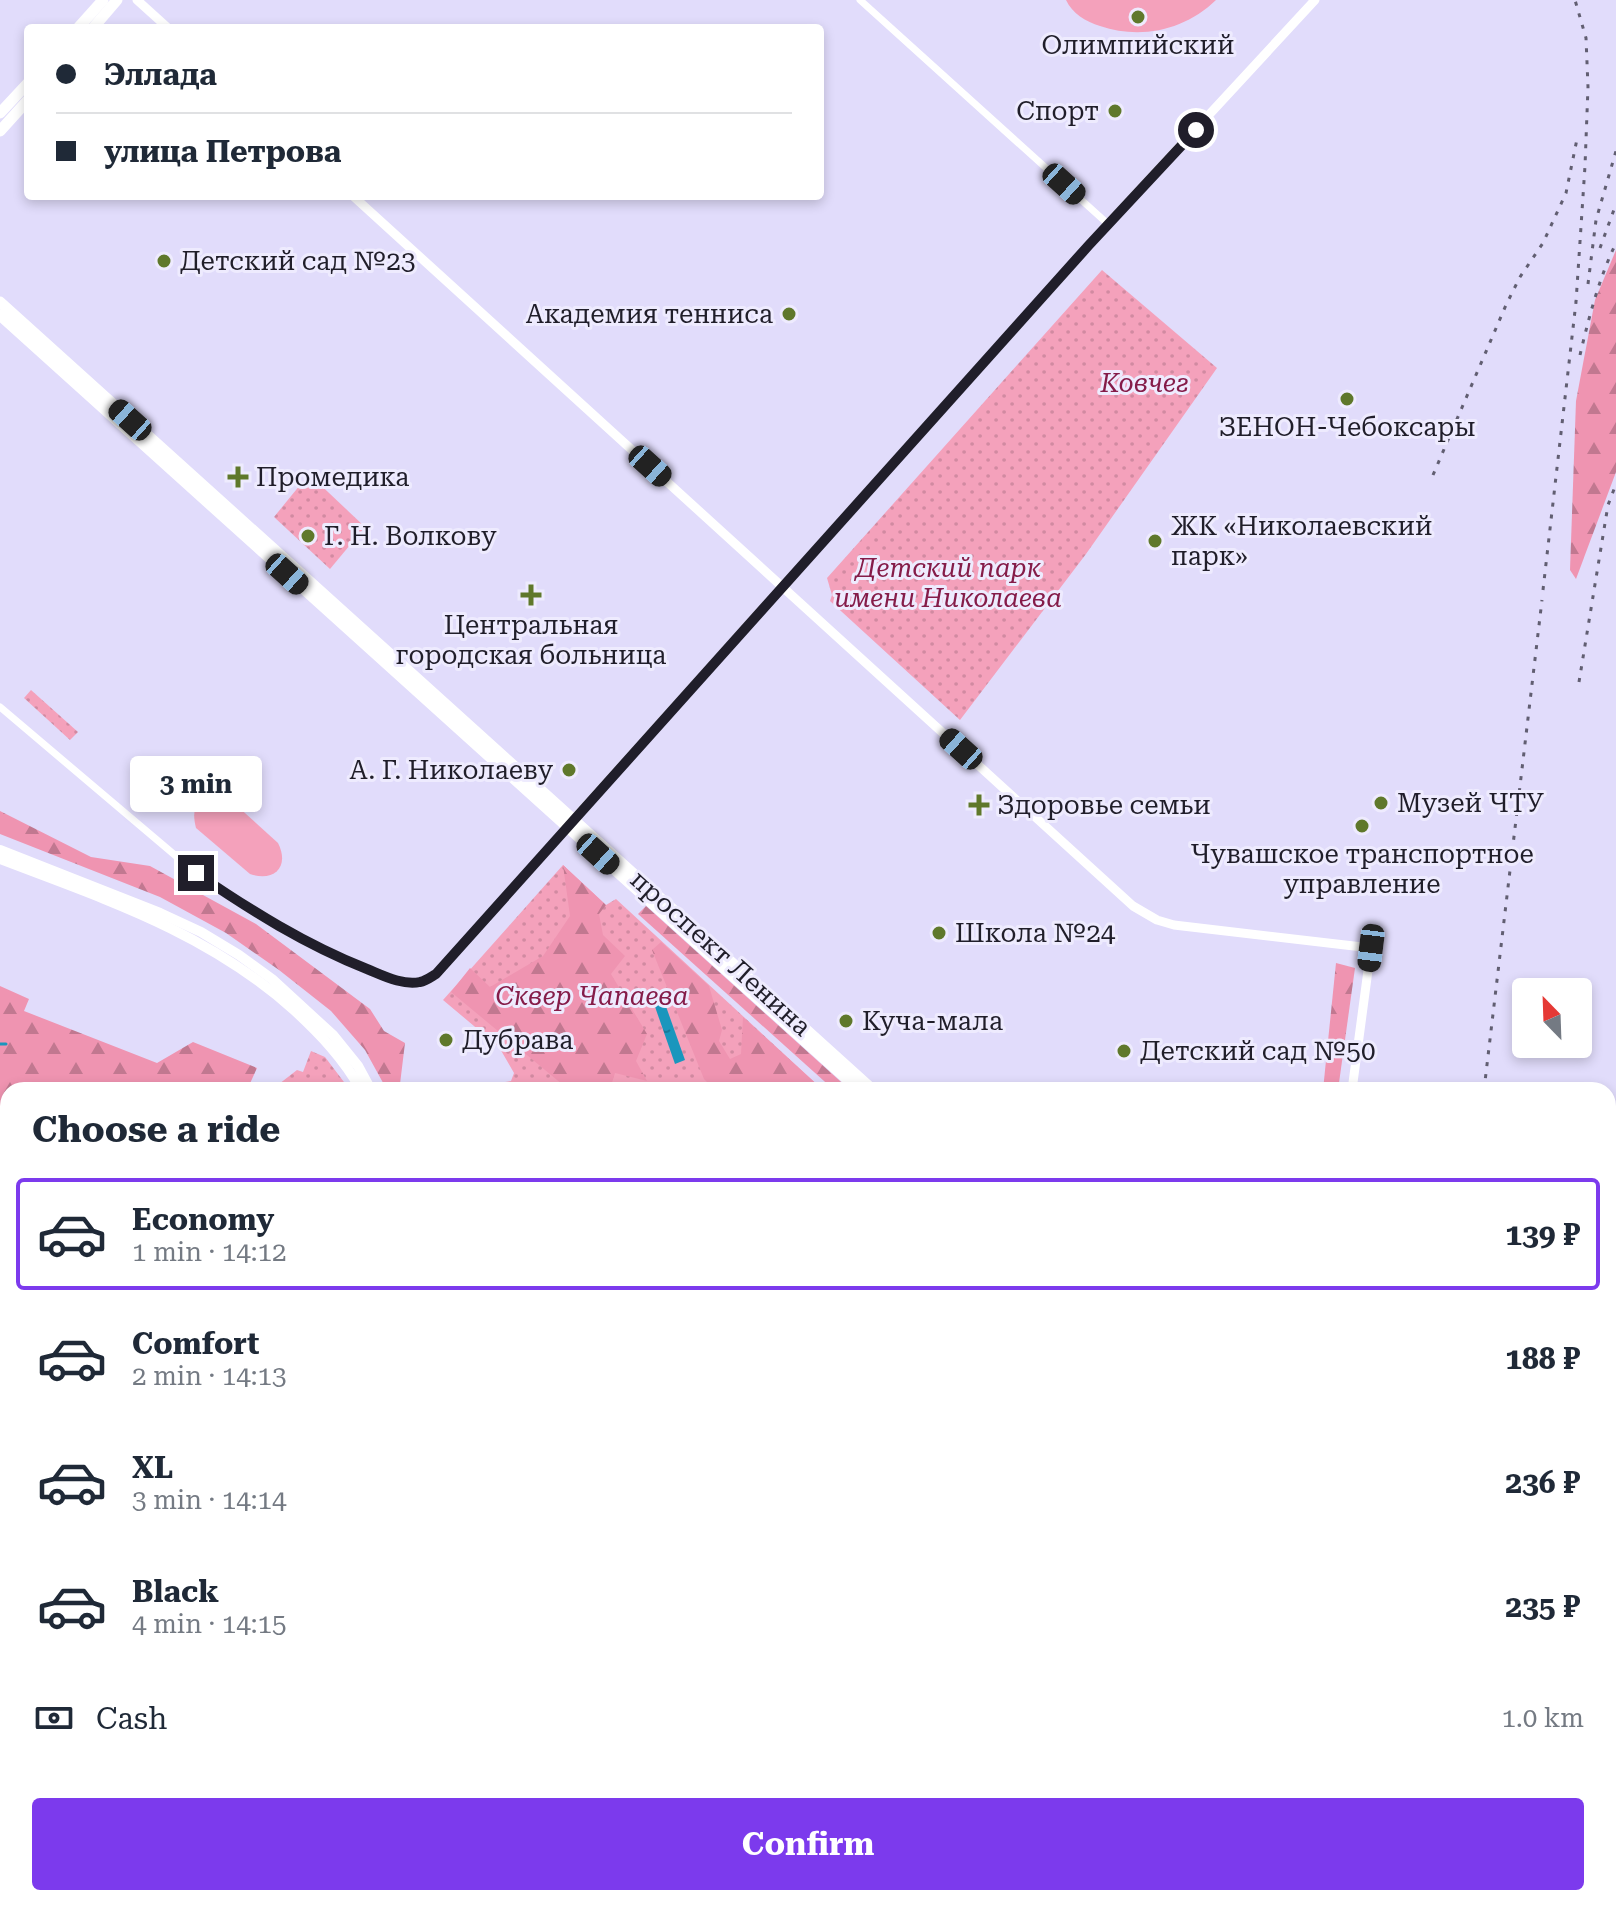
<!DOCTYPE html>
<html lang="en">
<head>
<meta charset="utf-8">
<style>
  :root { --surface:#fff; --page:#f2f2f3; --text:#1f2937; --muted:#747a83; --line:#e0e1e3; --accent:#7c3aed }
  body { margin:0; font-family:"Roboto Serif",serif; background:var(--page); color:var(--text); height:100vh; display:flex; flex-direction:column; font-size:30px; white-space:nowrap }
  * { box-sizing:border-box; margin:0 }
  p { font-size:26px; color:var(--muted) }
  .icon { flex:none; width:44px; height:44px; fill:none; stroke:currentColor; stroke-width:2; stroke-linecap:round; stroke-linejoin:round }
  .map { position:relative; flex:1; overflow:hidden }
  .panel { position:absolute; left:0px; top:1082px; width:1616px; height:824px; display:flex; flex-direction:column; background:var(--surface); border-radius:24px 24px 0 0; box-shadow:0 4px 12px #0003 }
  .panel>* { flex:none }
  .guide { position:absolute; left:24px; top:24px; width:800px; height:176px; border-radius:8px; box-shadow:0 4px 12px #0003; display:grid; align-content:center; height:176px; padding:0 32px; background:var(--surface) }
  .needle { width:52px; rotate:337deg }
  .tools { position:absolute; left:1512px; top:978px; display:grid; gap:16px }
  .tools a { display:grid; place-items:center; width:80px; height:80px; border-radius:8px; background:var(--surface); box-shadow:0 4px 12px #0003; font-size:40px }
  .end { position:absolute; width:36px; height:36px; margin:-18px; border:10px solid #201e2a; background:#fff; box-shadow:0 0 0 4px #fff }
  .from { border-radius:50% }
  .bubble { position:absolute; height:56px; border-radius:8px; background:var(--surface); box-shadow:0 4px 12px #0003; font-size:26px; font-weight:700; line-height:56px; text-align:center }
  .car { position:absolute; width:24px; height:48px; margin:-24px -12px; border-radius:10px; box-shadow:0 0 6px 2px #0007; background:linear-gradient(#222 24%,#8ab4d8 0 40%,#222 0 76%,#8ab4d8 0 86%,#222 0) }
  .guide b { display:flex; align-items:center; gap:28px; height:76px; font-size:30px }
  .guide b+b { border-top:2px solid var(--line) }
  .guide i { width:20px; height:20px; background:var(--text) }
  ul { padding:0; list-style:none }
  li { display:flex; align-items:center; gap:24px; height:112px; margin:0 16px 12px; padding:0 16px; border:4px solid transparent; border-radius:8px }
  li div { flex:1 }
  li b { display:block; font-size:30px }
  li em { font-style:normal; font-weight:700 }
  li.selected { border-color:var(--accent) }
  li>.icon { width:72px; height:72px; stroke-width:1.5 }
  h2 { padding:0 32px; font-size:36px; line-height:96px }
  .pay { display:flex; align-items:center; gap:20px; height:88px; padding:0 32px; font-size:30px }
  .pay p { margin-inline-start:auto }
  .primary-button { display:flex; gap:16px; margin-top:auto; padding:16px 32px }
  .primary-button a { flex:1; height:92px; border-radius:8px; background:var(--accent); color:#fff; font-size:32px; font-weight:700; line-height:92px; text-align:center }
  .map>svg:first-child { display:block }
  .grass { fill:url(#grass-dots) }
  .forest { fill:url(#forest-firs) }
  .pitch { fill:#f4a1bb }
  .water { fill:url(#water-ripples) }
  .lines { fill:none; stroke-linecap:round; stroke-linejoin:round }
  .stream { stroke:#1a96bd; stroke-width:3 }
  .minor { stroke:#fff; stroke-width:7 }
  .tertiary { stroke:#fff; stroke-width:9 }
  .secondary { stroke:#fff; stroke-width:10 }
  .primary { stroke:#fff; stroke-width:11 }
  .rail { stroke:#615e71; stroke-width:3; stroke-dasharray:4 8; stroke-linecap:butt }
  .route { stroke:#201e2a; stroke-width:10 }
  .poi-dot { fill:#5f782b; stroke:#eeebfe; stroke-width:3 }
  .labels { text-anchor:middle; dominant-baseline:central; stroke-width:6; stroke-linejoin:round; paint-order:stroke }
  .poi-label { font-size:26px; fill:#201e2a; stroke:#eeebfe; text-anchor:start }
  .park-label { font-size:26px; font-style:italic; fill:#851c49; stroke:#eeebfe }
  .street-label { font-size:26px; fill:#201e2a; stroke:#eeebfe }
</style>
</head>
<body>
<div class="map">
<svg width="1616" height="1906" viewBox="0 0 1616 1906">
  <defs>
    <pattern id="grass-dots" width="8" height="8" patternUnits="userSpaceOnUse" patternTransform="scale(2)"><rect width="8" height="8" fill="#f4a1bb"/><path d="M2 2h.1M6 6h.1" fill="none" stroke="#d18aa1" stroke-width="1.8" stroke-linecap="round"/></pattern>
    <pattern id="forest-firs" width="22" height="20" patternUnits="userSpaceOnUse" patternTransform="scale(2)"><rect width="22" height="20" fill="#ef94b1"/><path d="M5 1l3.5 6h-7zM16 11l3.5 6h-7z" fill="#c17890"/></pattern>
    <pattern id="water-ripples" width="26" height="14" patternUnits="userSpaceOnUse" patternTransform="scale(2)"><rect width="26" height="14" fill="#1a96bd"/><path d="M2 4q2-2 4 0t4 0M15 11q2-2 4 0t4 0" fill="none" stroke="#177a9a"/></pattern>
  </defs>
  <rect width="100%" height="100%" fill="#e1dcfb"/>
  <g class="grass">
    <polygon points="1102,270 1217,368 1086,554 960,720 830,601 832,595 827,578"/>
    <polygon points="309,474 365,527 330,569 274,517"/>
    <polygon points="31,690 78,732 70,740 24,698"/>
    <polygon points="563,865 606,905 616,899 823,1090 454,1090 511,1081 514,1073 499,1047 443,1000"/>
    <polygon points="311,1051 325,1057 350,1090 281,1090 279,1084 297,1070 303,1072"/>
    <polygon points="8,1267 8,1584 0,1580 0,1280"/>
  </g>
  <g class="forest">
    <polygon points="1616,250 1616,472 1576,579 1570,570 1576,401 1595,300"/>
    <polygon points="0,811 91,857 150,866 256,924 370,1009 384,1031 405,1043 400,1084 395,1090 387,1090 365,1050 331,1011 279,970 226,933 160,897 0,834"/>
    <polygon points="563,865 606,905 599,914 603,935 625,956 611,974 647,1034 636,1061 647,1081 615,1073 611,1086 627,1090 569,1090 451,992 470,968 490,987 543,956 570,916"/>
    <polygon points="646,906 850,1090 834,1090 638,914"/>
    <polygon points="661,942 709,986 722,1030 719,1041 730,1059 741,1054 743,1017 823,1090 715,1090 704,1079 652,950"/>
    <polygon points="1336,963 1355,968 1338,1090 1323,1090"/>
    <polygon points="0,986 29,999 24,1011 157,1063 193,1042 257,1068 247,1090 8,1090 8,1267 0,1280"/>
  </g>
  <g class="pitch">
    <path d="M1066,0H1216C1185,30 1141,40 1100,26C1086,22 1072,13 1066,0Z"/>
    <path d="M215,793L225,795L278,843C290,867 274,882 250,874L196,828C191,808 196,800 215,793Z"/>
  </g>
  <polygon class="water" points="663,998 685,1060 675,1064 653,1001"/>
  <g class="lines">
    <polyline class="stream" points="0,1044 6,1044"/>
    <g class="minor">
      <polyline points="860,0 1108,224"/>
      <polyline points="0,707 196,873 237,901 292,934 340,958 384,976 408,982 419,983 436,974 567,826"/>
    </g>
    <g class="tertiary">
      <polyline points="137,0 168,28"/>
      <polyline points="353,196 1133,906 1157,920 1174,925 1371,948 1352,1090"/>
      <polyline points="574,819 1108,224 1315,0"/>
    </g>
    <g class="secondary">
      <polyline points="0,850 160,913 201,932 239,955 272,979 333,1035 358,1066 371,1090"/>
      <path d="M0,859C107,900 207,932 294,1010C320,1034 344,1059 361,1090"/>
      <polyline points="175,1906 177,1898"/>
      <polyline points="185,1906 188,1898"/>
      <polyline points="433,1906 445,1898"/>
      <polyline points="473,1906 485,1898"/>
    </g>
    <g class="primary">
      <polyline points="78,28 103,0"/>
      <polyline points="93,28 117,0"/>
      <polyline points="0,113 28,83"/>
      <polyline points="0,131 28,100"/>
      <polyline points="0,302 873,1090"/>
      <polyline points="0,315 859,1090"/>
      <polyline points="1288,1898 1293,1906"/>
      <polyline points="1302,1898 1308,1906"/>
    </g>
    <g class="rail">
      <polyline points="1600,248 1616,204"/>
      <polyline points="1588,284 1596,220 1616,151"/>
      <path d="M1580,355C1589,317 1599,278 1616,243"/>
      <polyline points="1433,475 1506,305 1520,277 1543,243 1566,193 1577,139"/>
      <polyline points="1543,590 1576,302 1585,166 1588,87 1586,38 1575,0"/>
      <polyline points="1579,682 1608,505 1616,484"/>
      <polyline points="1484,1090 1542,600"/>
      <polyline points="1387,1906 1388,1898"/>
    </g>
  </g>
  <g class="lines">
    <path class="route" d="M196,873C250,910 306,945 367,969C382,975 403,986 420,982C426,981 431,977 436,974L1089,245L1196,130"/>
  </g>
  <g class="poi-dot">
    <circle cx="1138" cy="17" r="8"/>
    <circle cx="1115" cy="111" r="8"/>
    <circle cx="164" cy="261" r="8"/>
    <circle cx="789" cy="314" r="8"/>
    <circle cx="1347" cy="399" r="8"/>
    <path d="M234 465h8v8h8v8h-8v8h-8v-8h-8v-8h8z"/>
    <circle cx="308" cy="536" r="8"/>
    <circle cx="1155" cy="541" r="8"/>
    <path d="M527 583h8v8h8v8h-8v8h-8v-8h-8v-8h8z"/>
    <circle cx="569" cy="770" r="8"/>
    <circle cx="1381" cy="803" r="8"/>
    <path d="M975 793h8v8h8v8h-8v8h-8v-8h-8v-8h8z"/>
    <circle cx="1362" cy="826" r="8"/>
    <circle cx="939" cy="933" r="8"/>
    <circle cx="846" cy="1021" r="8"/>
    <circle cx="446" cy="1040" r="8"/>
    <circle cx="1124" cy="1051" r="8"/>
  </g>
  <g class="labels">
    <g class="poi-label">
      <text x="1138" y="45" text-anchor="middle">Олимпийский</text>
      <text x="1099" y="111" text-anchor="end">Спорт</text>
      <text x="180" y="261">Детский сад №23</text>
      <text x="773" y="314" text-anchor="end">Академия тенниса</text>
      <text x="1347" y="427" text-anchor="middle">ЗЕНОН-Чебоксары</text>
      <text x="256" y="477">Промедика</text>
      <text x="1171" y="526">ЖК «Николаевский<tspan x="1171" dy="30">парк»</tspan></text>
      <text x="324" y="536">Г. Н. Волкову</text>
      <text x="531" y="625" text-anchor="middle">Центральная<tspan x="531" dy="30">городская больница</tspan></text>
      <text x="553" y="770" text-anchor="end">А. Г. Николаеву</text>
      <text x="1397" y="803">Музей ЧТУ</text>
      <text x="997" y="805">Здоровье семьи</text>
      <text x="1362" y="854" text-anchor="middle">Чувашское транспортное<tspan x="1362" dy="30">управление</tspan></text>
      <text x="955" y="933">Школа №24</text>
      <text x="862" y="1021">Куча-мала</text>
      <text x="462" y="1040">Дубрава</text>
      <text x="1140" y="1051">Детский сад №50</text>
    </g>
    <g class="park-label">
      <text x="1145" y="383">Ковчег</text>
      <text x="948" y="568">Детский парк<tspan x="948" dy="30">имени Николаева</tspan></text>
      <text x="592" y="996">Сквер Чапаева</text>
    </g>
    <g class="street-label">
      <text transform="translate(721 953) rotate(42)">проспект Ленина</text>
    </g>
  </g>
</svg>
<div class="tools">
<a><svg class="needle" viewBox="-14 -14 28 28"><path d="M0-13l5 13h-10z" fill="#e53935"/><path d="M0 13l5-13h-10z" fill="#747a83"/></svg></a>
</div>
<i class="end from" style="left:1196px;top:130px"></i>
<i class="end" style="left:196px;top:873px"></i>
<div class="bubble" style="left:130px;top:756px;width:132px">3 min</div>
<i class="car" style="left:1064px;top:184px;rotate:132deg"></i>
<i class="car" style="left:130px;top:420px;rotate:312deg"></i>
<i class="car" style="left:650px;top:466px;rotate:132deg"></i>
<i class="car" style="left:287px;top:574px;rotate:132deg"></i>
<i class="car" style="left:961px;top:749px;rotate:312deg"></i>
<i class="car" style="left:598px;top:854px;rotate:132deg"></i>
<i class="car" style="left:1371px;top:948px;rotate:187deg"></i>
<div class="guide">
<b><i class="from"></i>Эллада</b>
<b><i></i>улица Петрова</b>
</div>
<section class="panel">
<h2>Choose a ride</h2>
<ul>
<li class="selected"><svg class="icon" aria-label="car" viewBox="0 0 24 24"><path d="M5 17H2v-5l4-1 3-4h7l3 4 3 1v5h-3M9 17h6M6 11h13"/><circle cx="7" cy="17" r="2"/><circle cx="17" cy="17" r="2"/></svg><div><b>Economy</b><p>1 min · 14:12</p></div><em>139 ₽</em></li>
<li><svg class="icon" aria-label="car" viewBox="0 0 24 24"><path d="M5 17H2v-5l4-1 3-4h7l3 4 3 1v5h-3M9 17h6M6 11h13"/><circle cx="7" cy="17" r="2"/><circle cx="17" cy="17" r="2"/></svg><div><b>Comfort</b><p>2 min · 14:13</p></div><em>188 ₽</em></li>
<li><svg class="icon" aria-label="car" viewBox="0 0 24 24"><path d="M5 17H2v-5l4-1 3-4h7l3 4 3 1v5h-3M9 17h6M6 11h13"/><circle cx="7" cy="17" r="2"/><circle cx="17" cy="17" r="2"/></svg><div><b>XL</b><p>3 min · 14:14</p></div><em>236 ₽</em></li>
<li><svg class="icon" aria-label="car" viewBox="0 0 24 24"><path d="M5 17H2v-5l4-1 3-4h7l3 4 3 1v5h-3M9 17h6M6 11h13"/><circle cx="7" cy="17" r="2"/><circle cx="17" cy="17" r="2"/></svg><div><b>Black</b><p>4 min · 14:15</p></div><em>235 ₽</em></li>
</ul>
<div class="pay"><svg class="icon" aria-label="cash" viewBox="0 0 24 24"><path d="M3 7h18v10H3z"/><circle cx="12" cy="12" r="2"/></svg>Cash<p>1.0 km</p></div>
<div class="primary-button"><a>Confirm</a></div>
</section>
</div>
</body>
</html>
